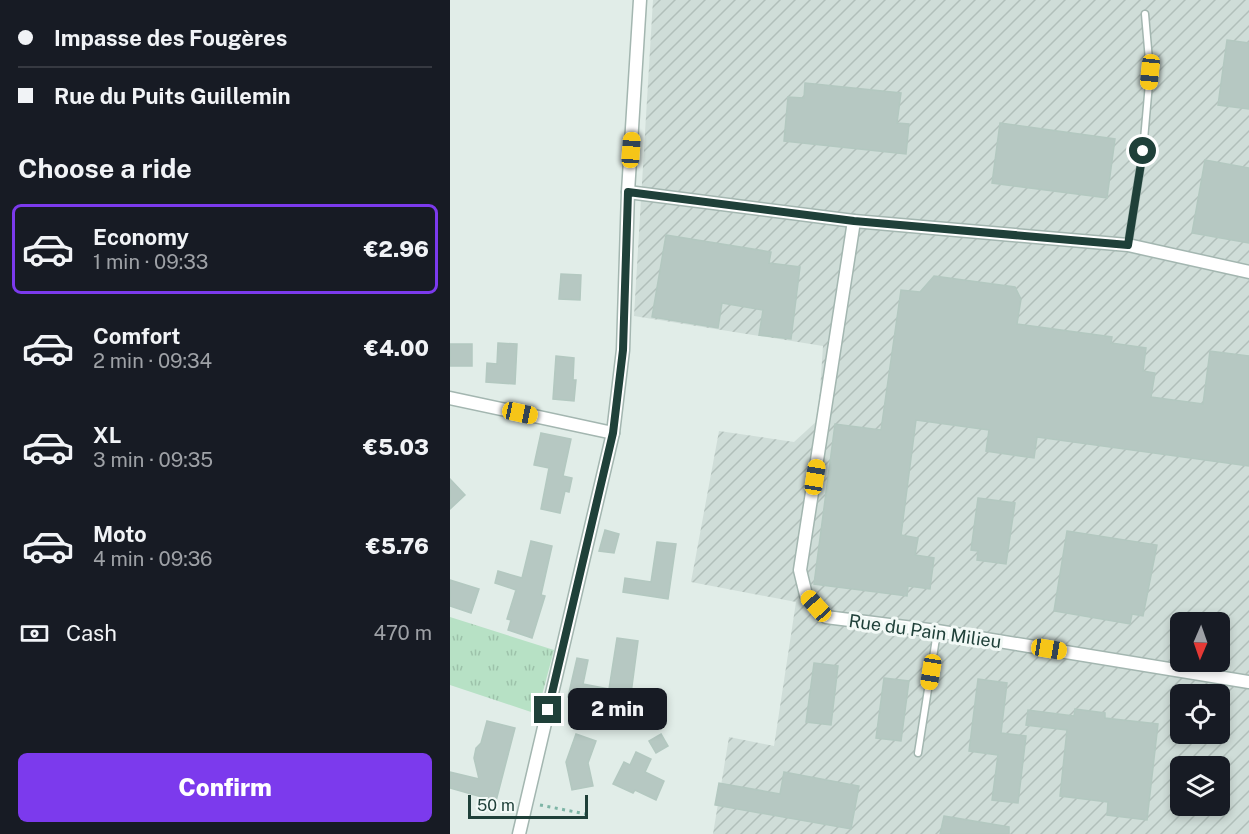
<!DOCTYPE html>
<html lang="en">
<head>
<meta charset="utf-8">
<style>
  :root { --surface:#171b24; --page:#20242c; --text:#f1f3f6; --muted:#9ea1a6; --line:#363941; --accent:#7c3aed }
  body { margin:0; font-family:"Public Sans",sans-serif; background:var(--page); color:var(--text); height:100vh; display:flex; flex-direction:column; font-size:22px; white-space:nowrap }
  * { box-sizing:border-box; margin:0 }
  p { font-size:20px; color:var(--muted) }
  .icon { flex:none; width:33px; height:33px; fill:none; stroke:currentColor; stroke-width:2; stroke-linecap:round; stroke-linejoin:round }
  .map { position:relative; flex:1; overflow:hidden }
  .sheet { display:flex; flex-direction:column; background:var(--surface); width:450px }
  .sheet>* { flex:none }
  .top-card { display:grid; align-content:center; height:132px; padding:0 18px; background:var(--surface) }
  .needle { width:39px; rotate:182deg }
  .fabs { position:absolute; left:720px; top:612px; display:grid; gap:12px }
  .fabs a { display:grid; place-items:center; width:60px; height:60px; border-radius:9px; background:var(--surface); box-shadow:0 3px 9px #0003; font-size:30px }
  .scale { position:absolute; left:18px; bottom:15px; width:120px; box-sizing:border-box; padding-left:6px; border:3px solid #1f4039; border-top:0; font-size:16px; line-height:21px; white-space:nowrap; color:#1f4039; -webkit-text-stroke:4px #f2f9f6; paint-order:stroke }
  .end { position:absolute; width:27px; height:27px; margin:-14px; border:8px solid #1f4039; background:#fff; box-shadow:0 0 0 3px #fff }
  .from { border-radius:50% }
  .bubble { position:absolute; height:42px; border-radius:9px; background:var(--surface); box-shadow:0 3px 9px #0003; font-size:20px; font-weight:800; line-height:42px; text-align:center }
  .car { position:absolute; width:18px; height:36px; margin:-18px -9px; border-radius:8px; box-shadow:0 0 4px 2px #0007; background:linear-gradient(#f5c518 24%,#345 0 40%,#f5c518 0 76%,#345 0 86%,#f5c518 0) }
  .top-card b { display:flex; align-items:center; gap:21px; height:57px; font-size:22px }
  .top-card b+b { border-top:2px solid var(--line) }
  .top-card i { width:15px; height:15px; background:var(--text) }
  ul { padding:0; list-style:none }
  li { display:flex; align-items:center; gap:18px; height:90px; margin:0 12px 9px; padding:0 6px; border:3px solid transparent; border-radius:9px }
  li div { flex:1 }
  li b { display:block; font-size:22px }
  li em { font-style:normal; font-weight:800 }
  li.active { border-color:var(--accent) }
  li>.icon { width:54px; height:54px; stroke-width:1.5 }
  h2 { padding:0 18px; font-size:27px; line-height:72px }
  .pay { display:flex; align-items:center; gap:15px; height:66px; padding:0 18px; font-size:22px }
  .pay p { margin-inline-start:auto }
  .button { display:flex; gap:12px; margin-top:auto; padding:12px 18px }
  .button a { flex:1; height:69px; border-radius:9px; background:var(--accent); color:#fff; font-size:24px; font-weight:800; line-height:69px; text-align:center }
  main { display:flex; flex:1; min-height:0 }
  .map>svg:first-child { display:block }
  .industrial { fill:url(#industrial-furrows); fill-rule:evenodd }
  .grass { fill:url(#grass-tufts) }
  .building { fill:#b6c8c2; stroke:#b3c8c0; stroke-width:1.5 }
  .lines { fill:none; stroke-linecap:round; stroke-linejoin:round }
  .lane-casing { stroke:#a3b6b0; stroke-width:9 }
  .street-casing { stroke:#a3b6b0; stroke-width:15 }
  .path { stroke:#7eb5a6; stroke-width:3; stroke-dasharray:3 4.5; stroke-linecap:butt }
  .lane { stroke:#fff; stroke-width:6 }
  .street { stroke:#fff; stroke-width:12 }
  .route { stroke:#1f4039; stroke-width:8 }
  .labels { text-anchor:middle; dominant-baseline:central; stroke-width:6; stroke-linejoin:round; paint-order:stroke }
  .street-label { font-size:18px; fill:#1f4039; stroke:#f2f9f6 }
</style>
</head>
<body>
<main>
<section class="sheet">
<div class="top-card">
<b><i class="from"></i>Impasse des Fougères</b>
<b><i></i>Rue du Puits Guillemin</b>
</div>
<h2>Choose a ride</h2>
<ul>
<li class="active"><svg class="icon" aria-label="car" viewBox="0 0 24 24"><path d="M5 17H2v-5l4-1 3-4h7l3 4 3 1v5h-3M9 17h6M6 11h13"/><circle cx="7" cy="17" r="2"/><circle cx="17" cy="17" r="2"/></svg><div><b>Economy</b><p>1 min · 09:33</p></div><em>€2.96</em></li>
<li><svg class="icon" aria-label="car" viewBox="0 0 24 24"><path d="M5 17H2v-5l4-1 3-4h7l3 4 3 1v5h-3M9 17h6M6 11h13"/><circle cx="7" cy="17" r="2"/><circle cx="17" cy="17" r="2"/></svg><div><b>Comfort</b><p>2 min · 09:34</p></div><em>€4.00</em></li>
<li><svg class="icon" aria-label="car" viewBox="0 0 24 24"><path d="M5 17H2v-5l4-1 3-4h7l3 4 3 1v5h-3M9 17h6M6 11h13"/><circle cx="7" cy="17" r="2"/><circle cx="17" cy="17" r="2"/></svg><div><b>XL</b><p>3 min · 09:35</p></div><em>€5.03</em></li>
<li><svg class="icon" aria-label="car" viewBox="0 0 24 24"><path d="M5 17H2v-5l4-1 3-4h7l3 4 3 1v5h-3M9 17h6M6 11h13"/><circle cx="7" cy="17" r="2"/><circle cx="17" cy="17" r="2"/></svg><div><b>Moto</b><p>4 min · 09:36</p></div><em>€5.76</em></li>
</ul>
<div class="pay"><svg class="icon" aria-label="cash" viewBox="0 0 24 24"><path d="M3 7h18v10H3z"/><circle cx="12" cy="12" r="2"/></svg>Cash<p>470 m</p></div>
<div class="button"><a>Confirm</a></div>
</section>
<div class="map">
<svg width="799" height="834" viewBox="0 0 799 834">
  <defs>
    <pattern id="industrial-furrows" width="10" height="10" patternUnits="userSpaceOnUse" patternTransform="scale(1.5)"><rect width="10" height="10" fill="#cfddd8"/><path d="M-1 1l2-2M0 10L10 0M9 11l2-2" fill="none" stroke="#b1bfba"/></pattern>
    <pattern id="grass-tufts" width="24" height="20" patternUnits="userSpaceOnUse" patternTransform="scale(1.5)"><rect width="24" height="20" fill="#b7e1c5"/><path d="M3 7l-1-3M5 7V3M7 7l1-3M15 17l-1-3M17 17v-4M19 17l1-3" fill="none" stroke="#9dc2aa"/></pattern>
  </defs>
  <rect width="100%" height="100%" fill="#e1ede8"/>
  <path class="industrial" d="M203,0H799V834H263L279,737L324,746L346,602L241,582L269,431L344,442L368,420L373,346L184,316ZM730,622H770V662H730ZM730,694H770V734H730ZM730,766H770V806H730Z"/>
  <polygon class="grass" points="0,617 104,650 87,714 0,685"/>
  <g class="building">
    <polygon points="777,40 799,43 799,109 768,105"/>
    <polygon points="355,83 451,93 447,123 459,124 456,154 334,141 338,97 354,98"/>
    <polygon points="550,123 665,139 657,198 542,183"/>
    <polygon points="755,160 799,168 799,243 742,233"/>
    <polygon points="216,235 321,252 319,263 350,267 341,339 309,335 313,310 272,303 268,328 202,317"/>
    <polygon points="111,274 131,275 130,300 109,299"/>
    <polygon points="484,276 565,287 571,299 567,324 662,337 661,343 696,348 693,371 705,373 701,397 753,404 760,351 799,356 799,466 587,437 584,458 536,451 539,430 466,420 451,535 468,538 465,555 484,558 480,589 458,586 457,596 364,584 385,424 431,430 451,290 470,292"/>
    <polygon points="48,343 67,344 65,384 36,382 37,363 47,364"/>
    <rect x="0" y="344" width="22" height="22"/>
    <polygon points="106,356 124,358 123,380 126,380 124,401 103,399"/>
    <polygon points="91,433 121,439 113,476 122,478 119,492 115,491 110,513 91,509 99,468 84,465"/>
    <polygon points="0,479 15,495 0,509"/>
    <polygon points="528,498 565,503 556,564 527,560 528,551 521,550"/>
    <polygon points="155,530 169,534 164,553 149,551"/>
    <polygon points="617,531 707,545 693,616 682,614 680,624 604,611"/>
    <polygon points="81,541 102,546 91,595 95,596 82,638 58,630 61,620 57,619 66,590 45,583 48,571 72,578"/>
    <polygon points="207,542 226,544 218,599 173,592 175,578 201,582"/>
    <polygon points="0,580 29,589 21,613 0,606"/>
    <polygon points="167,638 188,641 180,701 175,700 174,706 118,697 127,658 138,660 133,684 159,689"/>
    <polygon points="364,663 388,666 381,725 356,722"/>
    <polygon points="434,678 459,681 451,741 426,738"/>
    <polygon points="528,679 557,683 551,733 576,736 568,803 542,800 548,755 519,751"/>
    <polygon points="625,709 655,713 655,718 708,724 697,820 657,815 658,802 610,796 617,730 576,725 578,710 624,716"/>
    <polygon points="37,721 65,728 46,801 0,788 0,772 29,779 24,758 26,748 31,743"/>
    <polygon points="126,734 146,741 138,763 143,786 122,790 116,762"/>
    <polygon points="211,734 218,746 206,753 199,741"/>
    <polygon points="186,752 201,759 195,772 214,781 206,800 185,790 183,793 163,784 174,762 180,765"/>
    <polygon points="334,772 409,786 401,829 265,805 269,783 330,794"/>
    <polygon points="494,816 559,827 559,834 490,834"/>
  </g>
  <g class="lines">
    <g class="lane-casing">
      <g id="lane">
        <polyline points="678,245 693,151 700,72 695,14"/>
        <polyline points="468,753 487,632"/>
      </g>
    </g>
    <g class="street-casing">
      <g id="street">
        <polyline points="178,192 404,221 678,245 799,272"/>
        <polyline points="404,221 350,570 356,595 376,617 487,631 799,682"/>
        <polyline points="0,398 163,433"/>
        <polyline points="69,834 163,433 173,350 178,192 190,0"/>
      </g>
    </g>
    <polyline class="path" points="90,805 141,815"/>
    <use href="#lane" class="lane"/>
    <use href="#street" class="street"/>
  </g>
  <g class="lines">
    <polyline class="route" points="98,710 163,433 173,350 178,192 404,221 678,245 693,151"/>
  </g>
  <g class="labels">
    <g class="street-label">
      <text transform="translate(475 631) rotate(8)">Rue du Pain Milieu</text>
    </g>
  </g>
</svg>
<div class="fabs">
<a><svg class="needle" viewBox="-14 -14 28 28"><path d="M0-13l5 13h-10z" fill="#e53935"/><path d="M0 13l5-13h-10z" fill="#9ea1a6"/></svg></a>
<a><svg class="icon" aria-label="locate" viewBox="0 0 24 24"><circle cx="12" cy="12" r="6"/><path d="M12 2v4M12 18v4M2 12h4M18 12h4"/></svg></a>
<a><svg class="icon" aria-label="layers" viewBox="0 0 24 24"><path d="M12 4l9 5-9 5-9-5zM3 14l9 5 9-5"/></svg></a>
</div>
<div class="scale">50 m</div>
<i class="end from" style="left:693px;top:151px"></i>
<i class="end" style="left:98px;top:710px"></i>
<div class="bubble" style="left:118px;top:688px;width:99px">2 min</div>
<i class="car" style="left:700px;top:72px;rotate:186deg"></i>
<i class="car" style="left:181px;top:150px;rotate:4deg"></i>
<i class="car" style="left:70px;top:413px;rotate:102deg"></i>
<i class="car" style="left:365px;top:477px;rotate:9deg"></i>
<i class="car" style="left:366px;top:606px;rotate:318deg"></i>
<i class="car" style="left:599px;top:649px;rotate:99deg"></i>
<i class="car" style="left:481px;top:672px;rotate:189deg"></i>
</div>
</main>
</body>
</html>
